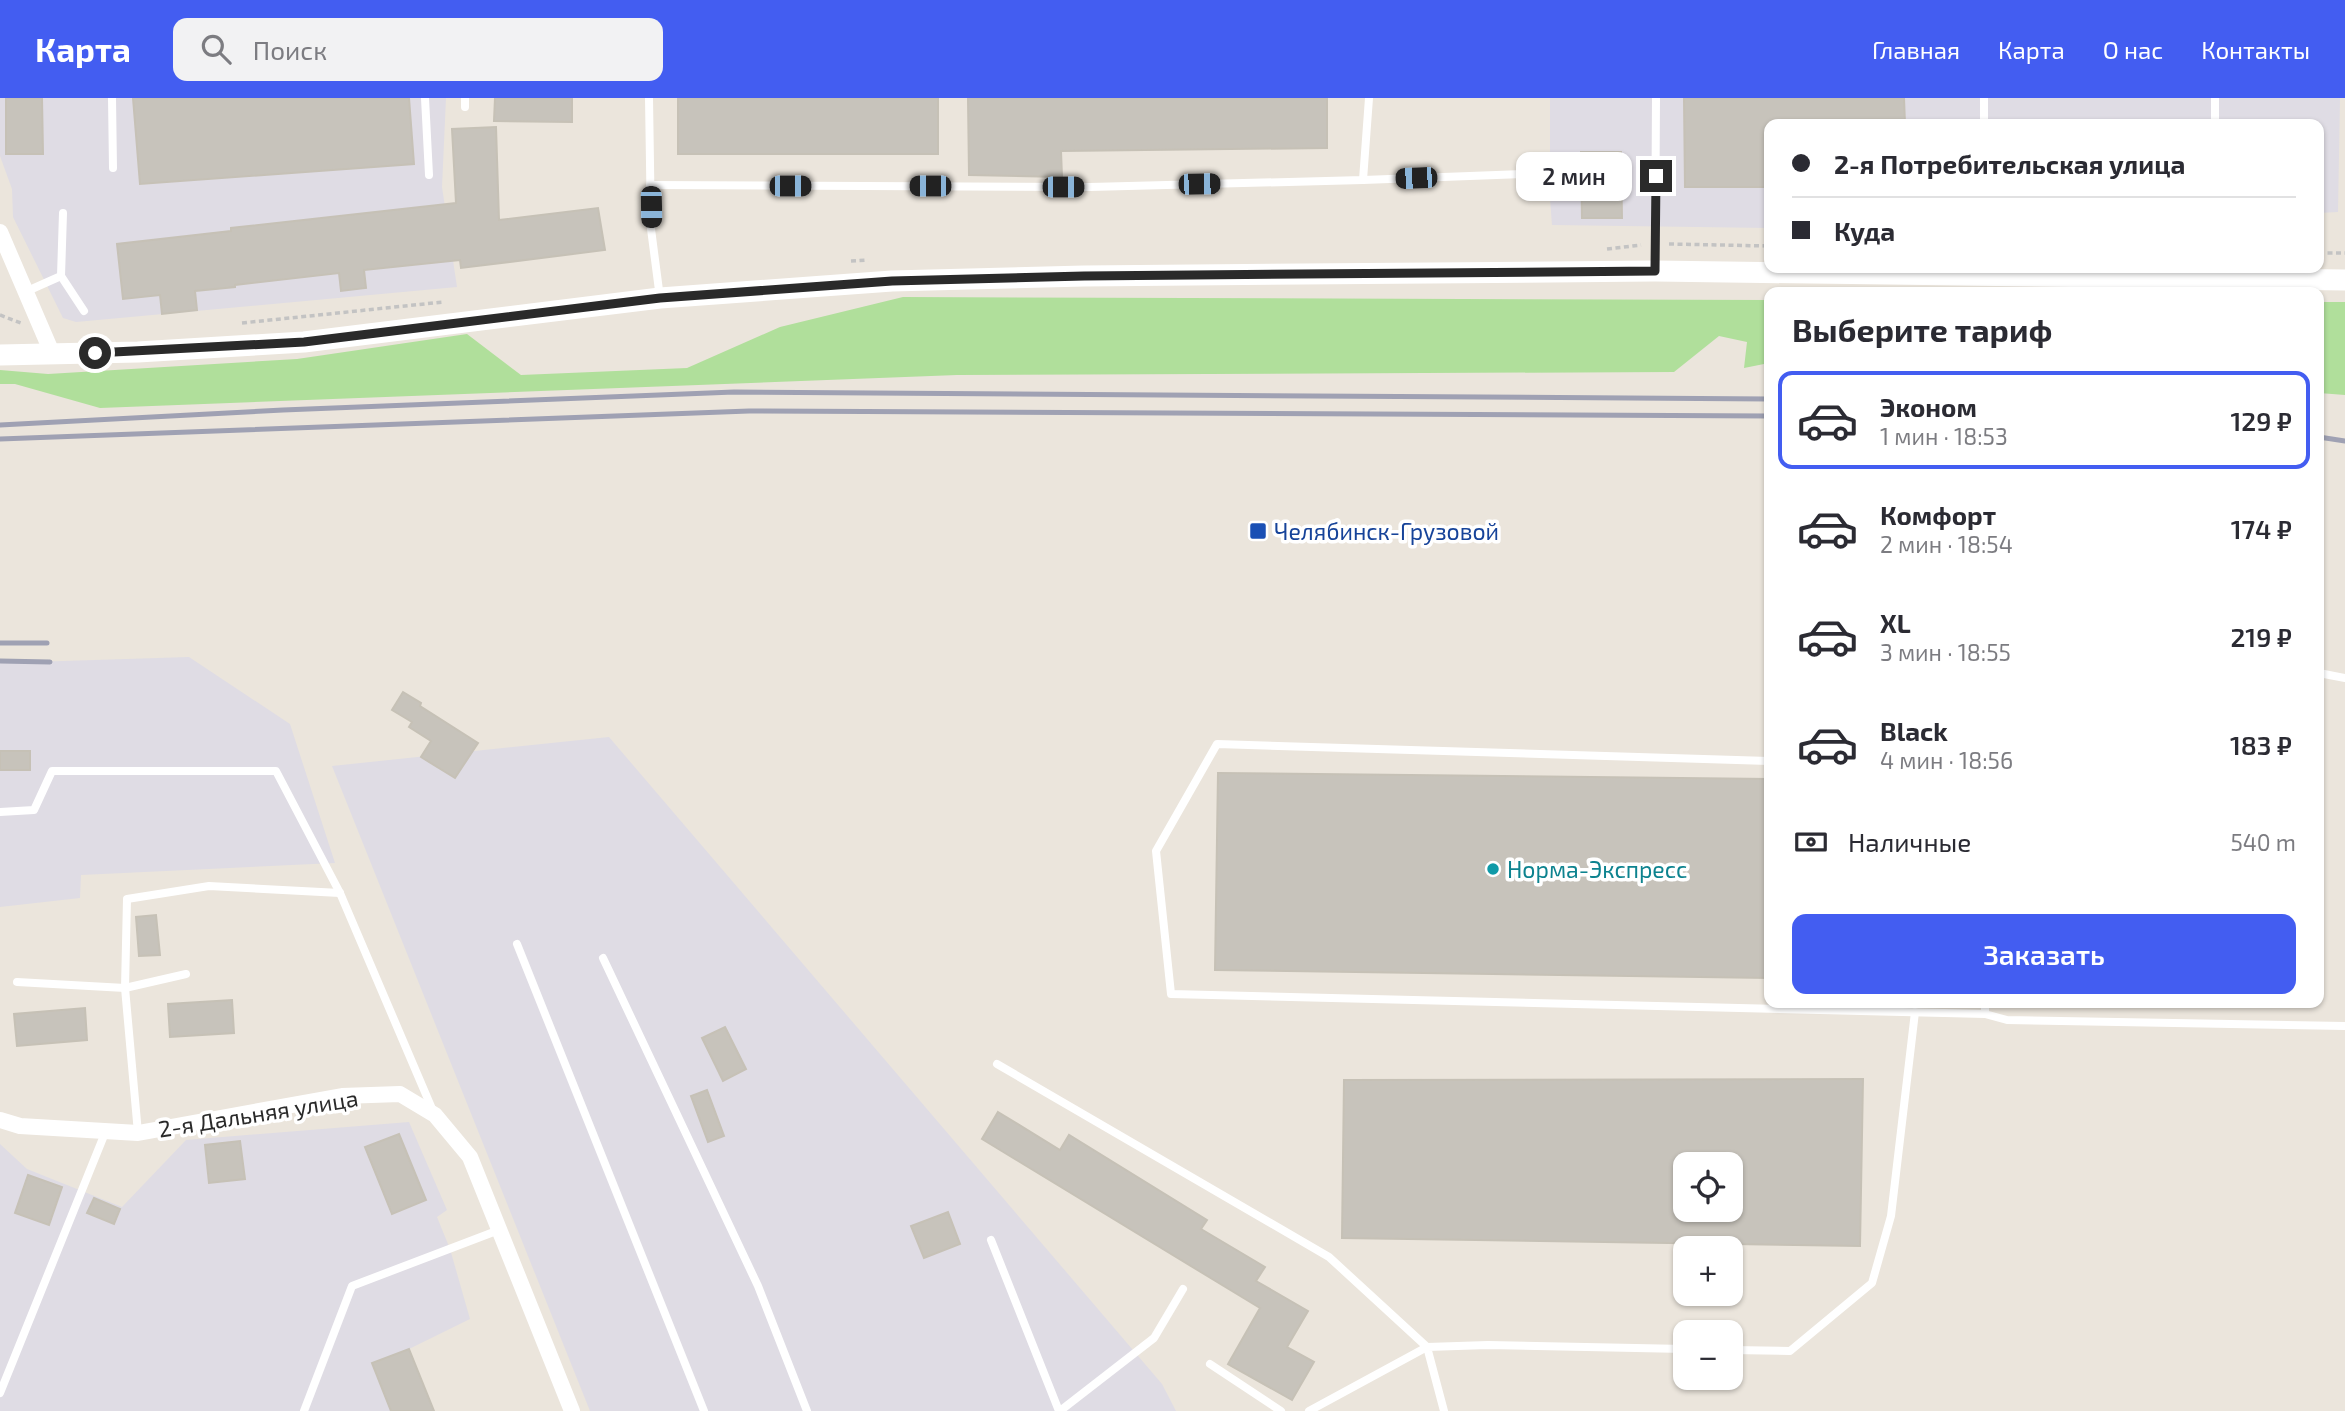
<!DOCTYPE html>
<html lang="ru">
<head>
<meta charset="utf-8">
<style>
  :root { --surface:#fff; --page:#f2f2f3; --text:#2b2b33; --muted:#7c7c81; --line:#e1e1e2; --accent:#435df1 }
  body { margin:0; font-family:"Exo 2",sans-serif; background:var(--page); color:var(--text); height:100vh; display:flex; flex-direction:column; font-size:26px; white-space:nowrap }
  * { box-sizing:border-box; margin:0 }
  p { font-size:23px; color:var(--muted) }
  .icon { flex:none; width:38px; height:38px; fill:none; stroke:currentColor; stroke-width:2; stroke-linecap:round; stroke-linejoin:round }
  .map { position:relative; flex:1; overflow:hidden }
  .side { position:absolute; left:1764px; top:189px; width:560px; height:721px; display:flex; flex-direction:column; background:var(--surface); border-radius:14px; box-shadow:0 2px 5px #0004 }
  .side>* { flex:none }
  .top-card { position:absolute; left:1764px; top:21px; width:560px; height:154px; border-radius:14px; box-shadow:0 2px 5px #0004; display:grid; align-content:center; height:154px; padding:0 28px; background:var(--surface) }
  .buttons { position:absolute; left:1673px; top:1054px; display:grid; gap:14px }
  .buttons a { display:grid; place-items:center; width:70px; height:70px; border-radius:14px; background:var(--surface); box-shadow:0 2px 5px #0004; font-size:35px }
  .end { position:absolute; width:32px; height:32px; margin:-16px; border:9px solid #2a2a2a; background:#fff; box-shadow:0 0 0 4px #fff }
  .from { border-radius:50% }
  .bubble { position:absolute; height:49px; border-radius:14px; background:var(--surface); box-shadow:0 2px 5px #0004; font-size:23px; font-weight:600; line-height:49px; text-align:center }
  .car { position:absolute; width:21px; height:42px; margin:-21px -10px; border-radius:9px; box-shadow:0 0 5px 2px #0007; background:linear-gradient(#222 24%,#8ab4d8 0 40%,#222 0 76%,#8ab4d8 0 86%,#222 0) }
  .top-card b { display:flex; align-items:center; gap:24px; height:66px; font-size:26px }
  .top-card b+b { border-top:2px solid var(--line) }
  .top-card i { width:18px; height:18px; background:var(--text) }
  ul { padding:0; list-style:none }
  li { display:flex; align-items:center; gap:21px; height:98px; margin:0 14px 10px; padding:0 14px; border:4px solid transparent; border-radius:14px }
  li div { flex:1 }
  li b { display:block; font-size:26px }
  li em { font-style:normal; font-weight:600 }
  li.active { border-color:var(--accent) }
  li>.icon { width:63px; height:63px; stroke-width:1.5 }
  h2 { padding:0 28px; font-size:32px; line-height:84px }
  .pay { display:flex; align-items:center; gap:18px; height:77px; padding:0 28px; font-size:26px }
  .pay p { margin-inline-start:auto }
  .action { display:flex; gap:14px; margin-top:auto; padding:14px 28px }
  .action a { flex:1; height:80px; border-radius:14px; background:var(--accent); color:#fff; font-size:28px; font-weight:600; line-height:80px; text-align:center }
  header { display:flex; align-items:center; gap:42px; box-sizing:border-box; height:98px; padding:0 35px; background:var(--accent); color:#fff }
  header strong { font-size:33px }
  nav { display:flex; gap:38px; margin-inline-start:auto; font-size:24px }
  .search { width:490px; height:63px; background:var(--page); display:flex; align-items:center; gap:18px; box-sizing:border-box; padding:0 24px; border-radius:14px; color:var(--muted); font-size:26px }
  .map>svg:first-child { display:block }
  .industrial { fill:#dfdce4 }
  .green { fill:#b0df9b }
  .building { fill:#c7c3bb; stroke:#c6c1b6; stroke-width:2; fill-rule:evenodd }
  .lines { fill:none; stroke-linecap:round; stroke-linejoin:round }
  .path { stroke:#c3c3c3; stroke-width:3.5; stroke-dasharray:5 3.5; stroke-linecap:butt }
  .service { stroke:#fff; stroke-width:8 }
  .minor { stroke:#fff; stroke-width:16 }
  .tertiary { stroke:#fff; stroke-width:21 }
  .rail { stroke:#9fa1b3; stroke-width:5 }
  .route { stroke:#2a2a2a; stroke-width:9 }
  .transit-dot { fill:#1a4fb4; stroke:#fff; stroke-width:2.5 }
  .culture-dot { fill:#0f9aa8; stroke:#fff; stroke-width:2.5 }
  .labels { text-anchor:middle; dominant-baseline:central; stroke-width:7; stroke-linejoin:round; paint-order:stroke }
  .transit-label { font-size:23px; fill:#164399; stroke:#fff; text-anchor:start }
  .culture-label { font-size:23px; fill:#0d838f; stroke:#fff; text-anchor:start }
  .street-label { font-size:23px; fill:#2a2a2a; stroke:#fff }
</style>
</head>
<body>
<header>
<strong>Карта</strong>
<div class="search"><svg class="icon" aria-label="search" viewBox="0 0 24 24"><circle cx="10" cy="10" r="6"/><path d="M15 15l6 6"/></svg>Поиск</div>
<nav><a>Главная</a><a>Карта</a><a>О нас</a><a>Контакты</a></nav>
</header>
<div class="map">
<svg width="2345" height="1313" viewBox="0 0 2345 1313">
  <rect width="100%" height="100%" fill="#ebe5dc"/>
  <g class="industrial">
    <polygon points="0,0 446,0 442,89 457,189 76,224 63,220 13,119 12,91 0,58"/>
    <polygon points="1550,0 2340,0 2338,114 2319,115 2319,26 1769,26 1769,130 1552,127 1550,100"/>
    <polygon points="189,559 290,626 335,765 81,777 80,800 0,809 0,565"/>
    <polygon points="609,639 1162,1286 1176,1313 590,1313 332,668"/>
    <polygon points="409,1024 447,1112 437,1119 450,1151 470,1221 409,1251 434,1313 0,1313 0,1046 27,1071 122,1109 186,1042"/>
  </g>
  <g class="green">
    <polygon points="903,199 1769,202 1769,265 1744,270 1747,244 1719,238 1674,274 957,277 100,310 15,286 0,286 0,272 48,276 297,261 467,236 521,277 687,270 780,229"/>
    <polygon points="2319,204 2345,204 2345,297 2319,295"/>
  </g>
  <g class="building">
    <polygon points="6,0 42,0 43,56 6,56"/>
    <polygon points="133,0 409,0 414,66 140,86"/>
    <polygon points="495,0 572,0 572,24 494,23"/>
    <rect x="678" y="0" width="260" height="56"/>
    <polygon points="968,0 1327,0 1327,50 1061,53 1062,79 969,77"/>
    <polygon points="1684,0 1904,0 1905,26 1769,26 1769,89 1685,89"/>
    <polygon points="496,29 499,122 598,110 605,152 461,170 460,162 364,172 366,190 341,193 339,175 235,187 235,189 195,193 197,212 162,216 160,197 123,201 117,146 231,133 231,130 456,105 452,31"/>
    <polygon points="1581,54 1621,54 1622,120 1582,120"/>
    <polygon points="403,594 421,605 420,608 478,645 455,680 421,659 431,643 409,629 412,624 392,612"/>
    <rect x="0" y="653" width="30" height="19"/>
    <polygon points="1218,675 1769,681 1769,880 1215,872"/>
    <polygon points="156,817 160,857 139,858 136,819"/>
    <polygon points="232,902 234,935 170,939 168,906"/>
    <polygon points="85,910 87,942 17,948 14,916"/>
    <polygon points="725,929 746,971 723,983 702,940"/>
    <path d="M1863,981L1860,1148L1342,1140L1344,982ZM1685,1066H1731V1111H1685Z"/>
    <polygon points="707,992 724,1038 708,1044 691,998"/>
    <polygon points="998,1014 1060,1052 1069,1037 1207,1122 1201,1131 1265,1169 1256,1183 1308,1213 1287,1249 1314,1264 1292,1302 1228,1266 1260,1210 982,1041"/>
    <polygon points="399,1036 426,1102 392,1116 365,1049"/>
    <polygon points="240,1043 245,1081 209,1085 205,1047"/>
    <polygon points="28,1077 62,1089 49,1127 15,1115"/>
    <polygon points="94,1100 120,1111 114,1126 87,1115"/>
    <polygon points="948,1114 960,1146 924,1160 911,1128"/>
    <polygon points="409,1251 434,1313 391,1313 372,1265"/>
  </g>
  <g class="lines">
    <g class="path">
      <polyline points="1669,146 1769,148"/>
      <polyline points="1607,151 1641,147"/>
      <polyline points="2319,155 2345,155"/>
      <polyline points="851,163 868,162"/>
      <polyline points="0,217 21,225"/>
      <polyline points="242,225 443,204"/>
    </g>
    <g class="service">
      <polyline points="112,0 113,70"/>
      <polyline points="425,0 429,77"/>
      <polyline points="649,0 651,131 660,200"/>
      <polyline points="1984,0 1984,26"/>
      <polyline points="2215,0 2215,26"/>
      <polyline points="465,9 465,0"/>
      <polyline points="1363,82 1523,76"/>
      <polyline points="650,87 1090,89 1363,82 1369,0"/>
      <polyline points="1655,170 1656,0"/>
      <polyline points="61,178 84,213"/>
      <polyline points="25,194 61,178 63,115"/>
      <polyline points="2319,575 2345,580"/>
      <polyline points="1769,663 1217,646 1156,753 1171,896 1985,916 2007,922 2345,928"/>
      <polyline points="0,714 34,712 52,673 276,673 340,795 433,1013"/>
      <polyline points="517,846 704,1313"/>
      <polyline points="603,860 758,1188 807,1313"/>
      <polyline points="17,884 125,890 186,876"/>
      <polyline points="1985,905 1985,916"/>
      <polyline points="997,966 1329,1159 1427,1249 1309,1313"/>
      <polyline points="138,1035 125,890 127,801 209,788 340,795"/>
      <polyline points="991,1142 1059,1313"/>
      <polyline points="1731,1252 1790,1253 1872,1185 1891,1118 1915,914"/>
      <polyline points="1210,1266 1281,1313"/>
      <polyline points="0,1295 105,1035"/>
      <polyline points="304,1313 352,1188 499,1132"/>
      <polyline points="1060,1313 1154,1240 1183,1191"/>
      <polyline points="1444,1313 1427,1249 1488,1247 1685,1251"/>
    </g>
    <g class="minor">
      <polyline points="0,134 52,255"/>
      <polyline points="0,1022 20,1028 138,1035 342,998 400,996 435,1017 470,1059 572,1313"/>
    </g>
    <polyline class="tertiary" points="0,257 138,254 304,244 660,200 892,183 1084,178 1655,173 2345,182"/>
    <g class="rail">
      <polyline points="0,327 283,312 734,294 1769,301"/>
      <polyline points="2319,339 2345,343"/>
      <polyline points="0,341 749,313 1769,318"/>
      <polyline points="0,545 47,545"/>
      <polyline points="0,563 50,564"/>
    </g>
  </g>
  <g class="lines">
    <polyline class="route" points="95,255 304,244 660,200 892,183 1084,178 1655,173 1656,78"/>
  </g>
  <rect class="transit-dot" x="1249" y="424" width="18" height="18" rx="3.5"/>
  <circle class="culture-dot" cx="1493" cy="771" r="7"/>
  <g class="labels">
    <g class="transit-label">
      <text x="1274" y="433">Челябинск-Грузовой</text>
    </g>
    <g class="culture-label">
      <text x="1507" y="771">Норма-Экспресс</text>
    </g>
    <g class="street-label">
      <text transform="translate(258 1015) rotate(-9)">2-я Дальняя улица</text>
    </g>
  </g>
</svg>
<div class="buttons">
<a><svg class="icon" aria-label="locate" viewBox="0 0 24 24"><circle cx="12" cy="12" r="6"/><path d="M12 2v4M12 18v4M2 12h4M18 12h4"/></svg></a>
<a>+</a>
<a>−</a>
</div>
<i class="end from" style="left:95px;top:255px"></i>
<i class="end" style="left:1656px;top:78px"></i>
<div class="bubble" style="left:1516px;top:54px;width:116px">2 мин</div>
<i class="car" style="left:1416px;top:80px;rotate:268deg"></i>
<i class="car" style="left:1199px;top:86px;rotate:89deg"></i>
<i class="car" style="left:790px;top:88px;rotate:90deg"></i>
<i class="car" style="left:930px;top:88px;rotate:270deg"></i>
<i class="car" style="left:1063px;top:89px;rotate:90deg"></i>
<i class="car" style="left:651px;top:109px;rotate:179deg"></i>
<div class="top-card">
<b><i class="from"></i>2-я Потребительская улица</b>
<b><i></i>Куда</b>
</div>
<section class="side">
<h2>Выберите тариф</h2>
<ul>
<li class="active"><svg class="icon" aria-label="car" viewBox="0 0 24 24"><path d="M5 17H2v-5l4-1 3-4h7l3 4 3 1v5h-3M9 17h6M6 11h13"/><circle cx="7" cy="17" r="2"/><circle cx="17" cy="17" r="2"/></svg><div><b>Эконом</b><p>1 мин · 18:53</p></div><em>129 ₽</em></li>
<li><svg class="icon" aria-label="car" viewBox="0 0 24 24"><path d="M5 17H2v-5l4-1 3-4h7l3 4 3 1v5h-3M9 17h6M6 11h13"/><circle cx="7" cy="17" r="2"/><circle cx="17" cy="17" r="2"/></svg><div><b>Комфорт</b><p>2 мин · 18:54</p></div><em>174 ₽</em></li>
<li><svg class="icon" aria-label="car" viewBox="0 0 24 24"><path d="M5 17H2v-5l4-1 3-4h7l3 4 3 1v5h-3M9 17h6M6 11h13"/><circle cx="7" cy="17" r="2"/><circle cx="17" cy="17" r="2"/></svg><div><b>XL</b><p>3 мин · 18:55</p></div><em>219 ₽</em></li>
<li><svg class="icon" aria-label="car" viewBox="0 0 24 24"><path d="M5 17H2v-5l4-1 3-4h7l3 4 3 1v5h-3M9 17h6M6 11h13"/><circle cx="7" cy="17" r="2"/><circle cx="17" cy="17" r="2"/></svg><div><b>Black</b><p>4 мин · 18:56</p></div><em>183 ₽</em></li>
</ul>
<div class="pay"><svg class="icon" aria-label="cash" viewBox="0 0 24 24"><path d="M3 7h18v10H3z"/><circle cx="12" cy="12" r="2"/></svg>Наличные<p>540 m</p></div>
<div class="action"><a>Заказать</a></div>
</section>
</div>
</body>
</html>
